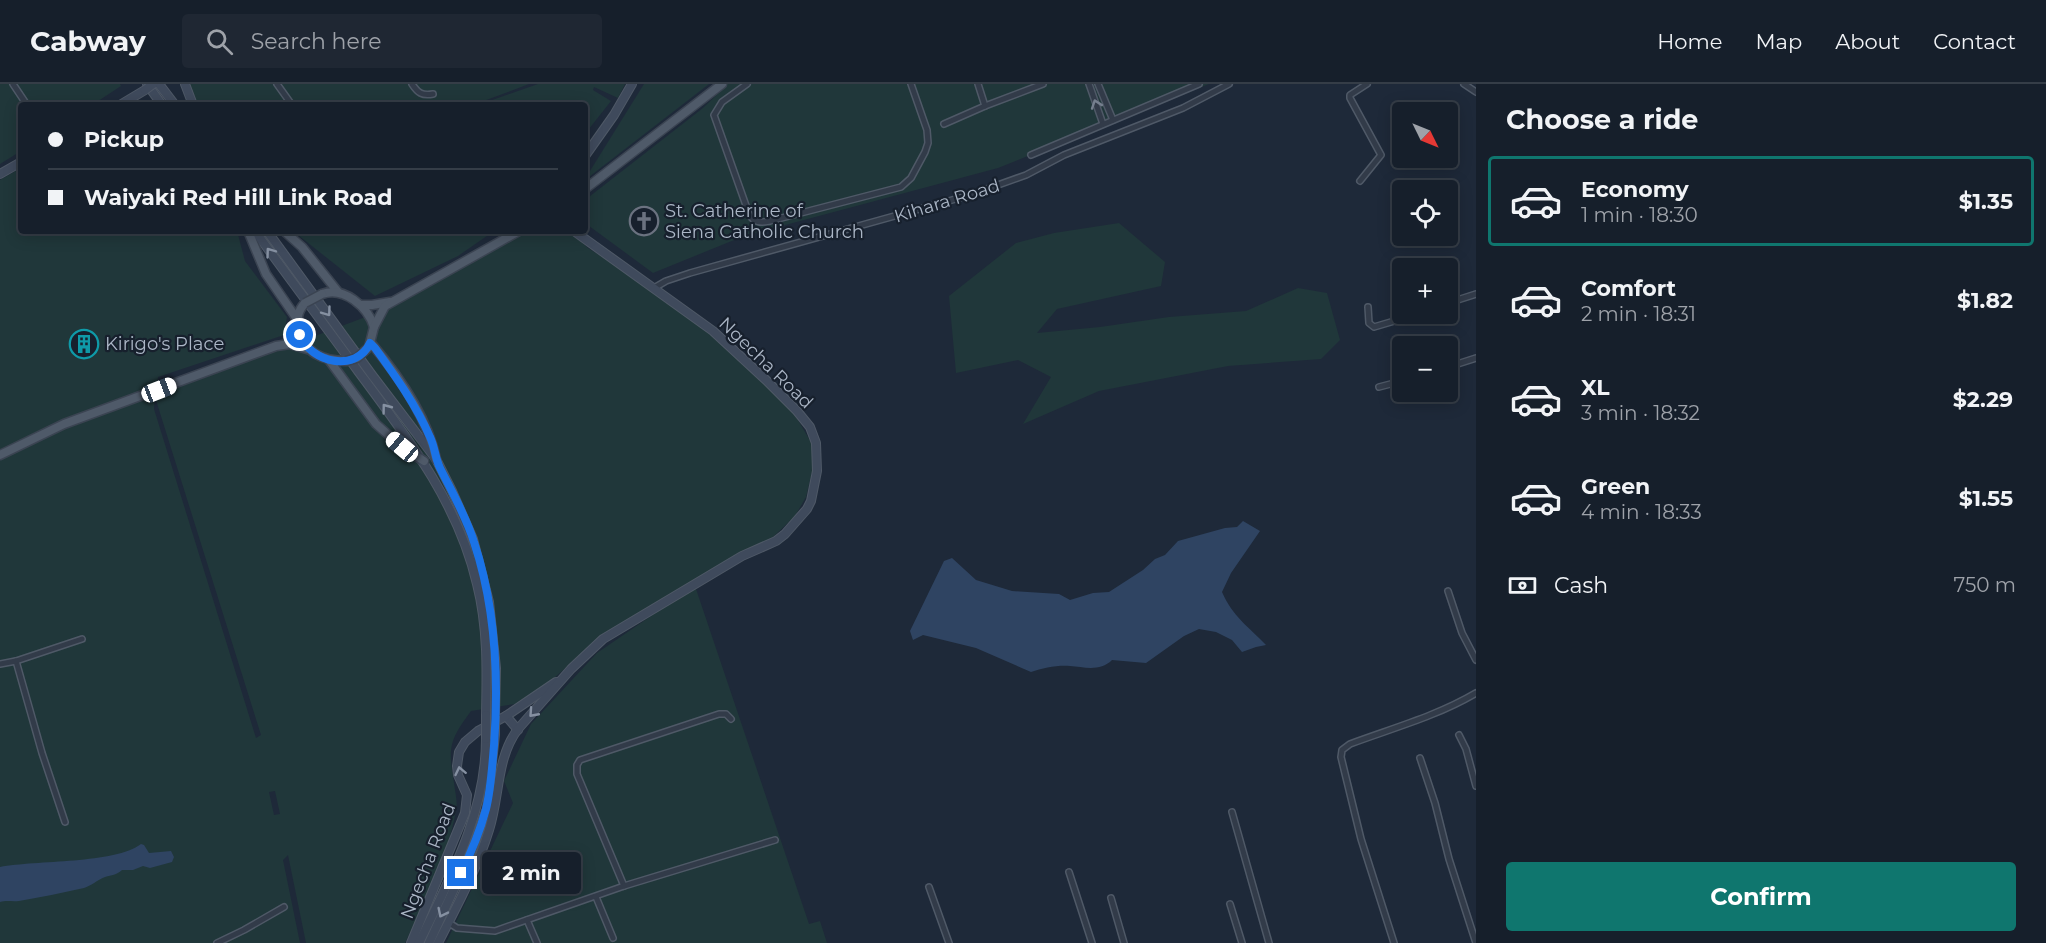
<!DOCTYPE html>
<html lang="en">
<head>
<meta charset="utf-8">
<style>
  :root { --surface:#161f2b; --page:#1f2733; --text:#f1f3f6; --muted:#9ea2a9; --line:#353d47; --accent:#0f766e }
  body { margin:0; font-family:Montserrat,sans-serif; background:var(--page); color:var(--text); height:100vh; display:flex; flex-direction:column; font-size:22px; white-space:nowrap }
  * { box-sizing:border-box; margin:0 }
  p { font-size:20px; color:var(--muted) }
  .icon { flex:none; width:33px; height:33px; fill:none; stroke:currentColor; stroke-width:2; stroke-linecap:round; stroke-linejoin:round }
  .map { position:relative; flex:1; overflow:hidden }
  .details { display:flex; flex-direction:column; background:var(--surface); width:570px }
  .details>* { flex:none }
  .banner { position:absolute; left:18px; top:18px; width:570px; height:132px; border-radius:6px; box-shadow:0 3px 15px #0003,0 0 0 2px var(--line); display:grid; align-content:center; height:132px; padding:0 30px; background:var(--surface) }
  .needle { width:39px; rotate:133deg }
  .controls { position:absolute; left:1392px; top:18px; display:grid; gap:12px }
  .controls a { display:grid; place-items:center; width:66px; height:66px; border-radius:6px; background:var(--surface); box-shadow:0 3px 15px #0003,0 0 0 2px var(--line); font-size:30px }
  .end { position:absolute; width:27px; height:27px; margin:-14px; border:8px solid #1a73e8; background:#fff; box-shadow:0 0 0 3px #fff }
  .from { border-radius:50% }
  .bubble { position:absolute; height:42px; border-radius:6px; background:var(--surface); box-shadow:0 3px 15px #0003,0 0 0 2px var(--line); font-size:20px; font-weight:700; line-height:42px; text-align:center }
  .car { position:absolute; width:18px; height:36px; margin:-18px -9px; border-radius:8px; box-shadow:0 0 4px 2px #0007; background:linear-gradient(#fff 24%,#345 0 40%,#fff 0 76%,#345 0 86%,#fff 0) }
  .banner b { display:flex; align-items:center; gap:21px; height:57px; font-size:22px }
  .banner b+b { border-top:2px solid var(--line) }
  .banner i { width:15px; height:15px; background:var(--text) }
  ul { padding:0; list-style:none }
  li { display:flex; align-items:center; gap:18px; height:90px; margin:0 12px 9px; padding:0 18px; border:3px solid transparent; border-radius:6px }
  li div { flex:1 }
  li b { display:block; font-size:22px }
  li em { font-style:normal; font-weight:700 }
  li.current { border-color:var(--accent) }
  li>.icon { width:54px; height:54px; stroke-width:1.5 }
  h2 { padding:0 30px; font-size:27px; line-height:72px }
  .pay { display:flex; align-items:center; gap:15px; height:66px; padding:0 30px; font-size:22px }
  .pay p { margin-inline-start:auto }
  .primary-button { display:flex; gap:12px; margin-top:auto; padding:12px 30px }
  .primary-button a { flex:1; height:69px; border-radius:6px; background:var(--accent); color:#fff; font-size:24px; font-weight:700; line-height:69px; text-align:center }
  header { display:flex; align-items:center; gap:36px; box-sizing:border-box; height:84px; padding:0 30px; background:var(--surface); border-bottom:2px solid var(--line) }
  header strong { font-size:28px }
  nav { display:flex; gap:33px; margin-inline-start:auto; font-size:21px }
  .search { width:420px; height:54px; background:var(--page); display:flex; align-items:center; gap:15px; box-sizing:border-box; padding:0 21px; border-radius:6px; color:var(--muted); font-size:22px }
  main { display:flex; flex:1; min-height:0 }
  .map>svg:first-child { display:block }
  .green { fill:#20373a; fill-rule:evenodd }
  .water { fill:#2f4462 }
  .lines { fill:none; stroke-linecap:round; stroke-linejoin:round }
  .street-casing { stroke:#4f5967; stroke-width:8 }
  .secondary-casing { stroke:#4f5967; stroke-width:10 }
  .primary-casing { stroke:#3b4452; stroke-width:11 }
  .street { stroke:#323b49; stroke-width:5 }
  .secondary { stroke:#3f4a5c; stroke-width:8 }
  .primary { stroke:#4f5a69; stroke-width:8 }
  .secondary-bridge-casing { stroke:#4f5967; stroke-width:10; stroke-linecap:butt }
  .primary-bridge-casing { stroke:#3b4452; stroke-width:11; stroke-linecap:butt }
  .secondary-bridge { stroke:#3f4a5c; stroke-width:8 }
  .primary-bridge { stroke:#4f5a69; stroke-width:8 }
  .oneway { stroke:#757f8e }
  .oneway2 { stroke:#8590a1 }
  .route { stroke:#1a73e8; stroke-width:8 }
  .labels { text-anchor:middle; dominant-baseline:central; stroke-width:4.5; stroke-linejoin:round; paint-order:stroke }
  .street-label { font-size:18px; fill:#abb6c6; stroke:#17202d }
  .poi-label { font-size:18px; fill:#abb6c6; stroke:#17202d; text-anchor:start }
</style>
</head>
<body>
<header>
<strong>Cabway</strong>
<div class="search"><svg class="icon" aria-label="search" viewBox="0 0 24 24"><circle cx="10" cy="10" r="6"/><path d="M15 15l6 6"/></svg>Search here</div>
<nav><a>Home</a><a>Map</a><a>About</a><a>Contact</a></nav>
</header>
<main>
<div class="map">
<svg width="1476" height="859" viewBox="0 0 1476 859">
  <rect width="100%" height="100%" fill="#1e2939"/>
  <g class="green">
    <polygon points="0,0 120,0 121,2 92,21 21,21 21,67 0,80"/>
    <polygon points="181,0 529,0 473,21 196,21"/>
    <polygon points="538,0 625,0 618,14 594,3 593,6 611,17 585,50 585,21 478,21"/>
    <polygon points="644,0 709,0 585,96 585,95"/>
    <polygon points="728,0 1209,0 998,84 744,152 653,189 585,139 585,116 703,24"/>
    <path d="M21,84V147H237L245,177L287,233L284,251L158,293L156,312L392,223L528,147H569L588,164L633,192L727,259L795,331L812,360L813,384L806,413L795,432L772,454L603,552L547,600L515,620L471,627C449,657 448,663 454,699C455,708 458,718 456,727C447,774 426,816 405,859H306L288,771L283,776L300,859H0V96ZM155,313L261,651L256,654L154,325ZM275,707L280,730L274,731L269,708Z"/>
    <polygon points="1119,139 1165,178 1161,202 1057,225 1037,249 1100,243 1169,233 1246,227 1298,204 1327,209 1340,256 1321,275 1228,282 1099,307 1023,340 1051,293 1018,276 956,289 949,212 1016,159 1054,149"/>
    <polygon points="293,147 494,147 458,172 375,212"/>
    <polygon points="695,502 809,840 820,837 827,859 446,859 513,719 504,697 531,640 597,569"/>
  </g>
  <g class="water">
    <path d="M1243,437L1260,447L1231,489L1222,508C1233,533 1248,542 1266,561L1256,563L1242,568L1232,556L1216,548L1199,545L1184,552L1146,579L1112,576C1100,588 1084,583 1070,582C1057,581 1043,584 1031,588L976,564L923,551L913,556L910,547L944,477L952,474L976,496L1012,507L1059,510L1070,516L1093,509L1109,508L1143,486L1155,475L1165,471L1178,457L1225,444L1237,443Z"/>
    <path d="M141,760L144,761L149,769L171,767L174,773L172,778L150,784L143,782L133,786H122C116,791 112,791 105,793C97,796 91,802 84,804C62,809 41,813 19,817C12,818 7,816 0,818V783C36,776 115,780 141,760Z"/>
  </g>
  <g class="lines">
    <g class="street-casing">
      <g id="street">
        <polyline points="13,0 27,21"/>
        <polyline points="277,0 292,21"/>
        <path d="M412,0C418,9 422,12 433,10"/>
        <path d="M747,0L722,18L714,31L749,130C754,139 761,139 770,137L901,103L911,94L925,68L928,59L927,46L911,0"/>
        <polyline points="978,0 985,22"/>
        <polyline points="1089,0 1103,40"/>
        <polyline points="1098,0 1113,36"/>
        <polyline points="1464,0 1476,8"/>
        <polyline points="944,40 985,22 1043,0"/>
        <polyline points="1031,71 1199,0"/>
        <polyline points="1360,97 1381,71 1350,14 1350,11 1367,0"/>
        <polyline points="654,204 666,197 690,189 970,111 1026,91 1064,71 1183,24 1229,0"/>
        <polyline points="1448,219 1476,210"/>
        <polyline points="1368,223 1369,239 1374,243 1418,230"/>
        <polyline points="1448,283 1476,274"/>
        <polyline points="1379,303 1402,297"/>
        <polyline points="1448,507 1462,549 1476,576"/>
        <polyline points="16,577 42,669 65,738"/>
        <polyline points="0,580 16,577 82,555"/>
        <polyline points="1459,651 1466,665 1476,702"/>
        <polyline points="1420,674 1435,719 1449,775 1476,859"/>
        <polyline points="1232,728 1269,859"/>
        <polyline points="1069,788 1092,859"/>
        <polyline points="624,802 577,690 577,681 580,676 719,630 726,630 731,635"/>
        <polyline points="929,803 949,859"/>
        <polyline points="596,813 613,854"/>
        <polyline points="1111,814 1124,859"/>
        <polyline points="1230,820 1242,859"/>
        <polyline points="527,836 537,859"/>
        <polyline points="449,839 457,844 495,847 624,802 775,756"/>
        <polyline points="217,859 244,846 284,823"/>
        <path d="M1394,859L1361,755L1341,673L1342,666L1350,660C1393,644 1437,632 1476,609"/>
      </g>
    </g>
    <g class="secondary-casing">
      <g id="secondary">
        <polyline points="147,0 162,21"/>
        <polyline points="159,0 175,21"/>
        <polyline points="185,0 193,21"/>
        <polyline points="120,21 145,6"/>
        <polyline points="585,72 614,31 632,0"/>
        <polyline points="0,90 21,78"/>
        <path d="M255,147C289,194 324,240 358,287C407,353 458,418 477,500C488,543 487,587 486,631"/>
        <polyline points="267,147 372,291 436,375 452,407 473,455 489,518 496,584 495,632"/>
        <polyline points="506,632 518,646"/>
        <polyline points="411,859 465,729 467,711 458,691 457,682 459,668 465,658 478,647 506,632 556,598"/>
        <path d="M419,859C450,794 486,729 486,655"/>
        <polyline points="429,859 472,766 487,724 495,651"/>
        <path d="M438,859C457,822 477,785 489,746C500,712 496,674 518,645L571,585L603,555L742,472L776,457L785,450L807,425L811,417L817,387L816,359L810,343L797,327L766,296L713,247L574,147"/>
      </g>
    </g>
    <g class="primary-casing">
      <g id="primary">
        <polyline points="585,105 722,0"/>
        <polyline points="248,147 266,190 297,235"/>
        <polyline points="284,147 302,163 338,208"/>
        <path d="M322,210C344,202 368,223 374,243L369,263"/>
        <path d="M305,219C297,228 297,234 299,245C303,269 324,277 346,277"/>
        <polyline points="361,221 372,221 390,218"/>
        <polyline points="374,243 385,222 519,147"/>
        <path d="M371,259C399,292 427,332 436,375"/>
        <polyline points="329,276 376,340 402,363 424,377"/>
        <polyline points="0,371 64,340 276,262 290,260 307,265"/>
      </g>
    </g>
    <use href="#street" class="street"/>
    <use href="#secondary" class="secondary"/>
    <use href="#primary" class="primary"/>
    <g class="secondary-bridge-casing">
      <g id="secondary-bridge">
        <polyline points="145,6 153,0"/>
        <polyline points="486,631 486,655"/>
        <polyline points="495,651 495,632"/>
      </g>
    </g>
    <g class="primary-bridge-casing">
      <g id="primary-bridge">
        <polyline points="305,219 322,210"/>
        <polyline points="346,277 357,274 368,264"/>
      </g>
    </g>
    <use href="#secondary-bridge" class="secondary-bridge"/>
    <use href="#primary-bridge" class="primary-bridge"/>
  </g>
  <defs><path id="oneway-chevron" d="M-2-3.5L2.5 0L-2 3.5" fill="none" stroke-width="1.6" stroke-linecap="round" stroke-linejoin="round" transform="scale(1.5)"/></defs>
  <use class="oneway" href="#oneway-chevron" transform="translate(1096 20) rotate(-109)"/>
  <g class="oneway2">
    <use href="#oneway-chevron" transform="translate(270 168) rotate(-126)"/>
    <use href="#oneway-chevron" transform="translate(327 228) rotate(54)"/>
    <use href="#oneway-chevron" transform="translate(386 324) rotate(-127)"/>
    <use href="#oneway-chevron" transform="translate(533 629) rotate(132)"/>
    <use href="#oneway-chevron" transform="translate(460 687) rotate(-102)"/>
    <use href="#oneway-chevron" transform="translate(442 829) rotate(116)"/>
  </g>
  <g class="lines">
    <path class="route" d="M300,251C311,279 356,289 370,259L375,264C396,293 416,321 430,353C435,363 435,374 440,384C452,408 466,432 474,458C496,524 499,594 494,662C492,683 491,705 486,725C480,747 471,769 461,789"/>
  </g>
  <defs>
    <g id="church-ring" transform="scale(1.5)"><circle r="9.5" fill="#17202d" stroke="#6b7280" stroke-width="1.5"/><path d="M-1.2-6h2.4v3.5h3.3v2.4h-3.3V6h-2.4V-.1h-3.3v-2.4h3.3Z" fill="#6b7280"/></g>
    <g id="building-ring" transform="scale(1.5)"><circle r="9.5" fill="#17202d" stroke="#0f9aa8" stroke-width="1.5"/><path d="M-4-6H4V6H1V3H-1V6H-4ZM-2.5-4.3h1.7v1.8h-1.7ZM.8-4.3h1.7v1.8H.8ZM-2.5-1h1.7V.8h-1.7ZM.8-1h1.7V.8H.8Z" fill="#0f9aa8"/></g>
  </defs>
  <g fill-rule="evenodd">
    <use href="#church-ring" x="644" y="137"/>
    <use href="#building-ring" x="84" y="260"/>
  </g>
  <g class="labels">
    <g class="street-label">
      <text transform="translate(947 117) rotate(-17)">Kihara Road</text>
      <text transform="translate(766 279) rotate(44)">Ngecha Road</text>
      <text transform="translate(428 777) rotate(-69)">Ngecha Road</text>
    </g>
    <g class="poi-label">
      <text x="665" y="127">St. Catherine of<tspan x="665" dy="21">Siena Catholic Church</tspan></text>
      <text x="105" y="260">Kirigo's Place</text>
    </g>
  </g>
</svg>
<div class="controls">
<a><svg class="needle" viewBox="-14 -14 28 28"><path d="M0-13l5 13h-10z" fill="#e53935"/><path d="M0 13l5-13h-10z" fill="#9ea2a9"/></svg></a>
<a><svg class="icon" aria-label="locate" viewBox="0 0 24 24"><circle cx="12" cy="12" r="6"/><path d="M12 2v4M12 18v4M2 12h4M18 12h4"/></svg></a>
<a>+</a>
<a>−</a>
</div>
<i class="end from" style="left:300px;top:251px"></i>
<i class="end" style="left:461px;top:789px"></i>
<div class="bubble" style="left:482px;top:768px;width:99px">2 min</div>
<i class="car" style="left:159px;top:306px;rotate:69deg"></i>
<i class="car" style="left:402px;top:363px;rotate:310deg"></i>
<div class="banner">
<b><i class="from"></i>Pickup</b>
<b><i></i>Waiyaki Red Hill Link Road</b>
</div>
</div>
<section class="details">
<h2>Choose a ride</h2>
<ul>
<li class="current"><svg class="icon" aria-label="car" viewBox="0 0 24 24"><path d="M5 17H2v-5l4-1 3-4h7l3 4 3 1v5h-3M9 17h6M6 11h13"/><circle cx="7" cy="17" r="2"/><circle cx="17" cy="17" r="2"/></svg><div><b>Economy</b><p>1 min · 18:30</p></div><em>$1.35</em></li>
<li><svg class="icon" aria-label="car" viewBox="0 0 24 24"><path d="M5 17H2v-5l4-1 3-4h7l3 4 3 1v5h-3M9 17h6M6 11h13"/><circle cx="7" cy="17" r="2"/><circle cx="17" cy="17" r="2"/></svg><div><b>Comfort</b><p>2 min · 18:31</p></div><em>$1.82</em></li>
<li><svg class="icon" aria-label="car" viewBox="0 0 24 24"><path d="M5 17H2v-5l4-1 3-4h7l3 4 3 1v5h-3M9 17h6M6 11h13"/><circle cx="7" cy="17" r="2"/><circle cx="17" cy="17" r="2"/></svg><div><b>XL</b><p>3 min · 18:32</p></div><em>$2.29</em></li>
<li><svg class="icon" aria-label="car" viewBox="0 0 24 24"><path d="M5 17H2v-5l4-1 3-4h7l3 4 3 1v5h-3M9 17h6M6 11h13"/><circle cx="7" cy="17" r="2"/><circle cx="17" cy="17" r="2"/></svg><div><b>Green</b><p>4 min · 18:33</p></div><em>$1.55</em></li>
</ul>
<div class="pay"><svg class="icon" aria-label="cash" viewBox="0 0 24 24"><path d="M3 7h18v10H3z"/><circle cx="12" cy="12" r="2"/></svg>Cash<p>750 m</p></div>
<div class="primary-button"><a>Confirm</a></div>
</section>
</main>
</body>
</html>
